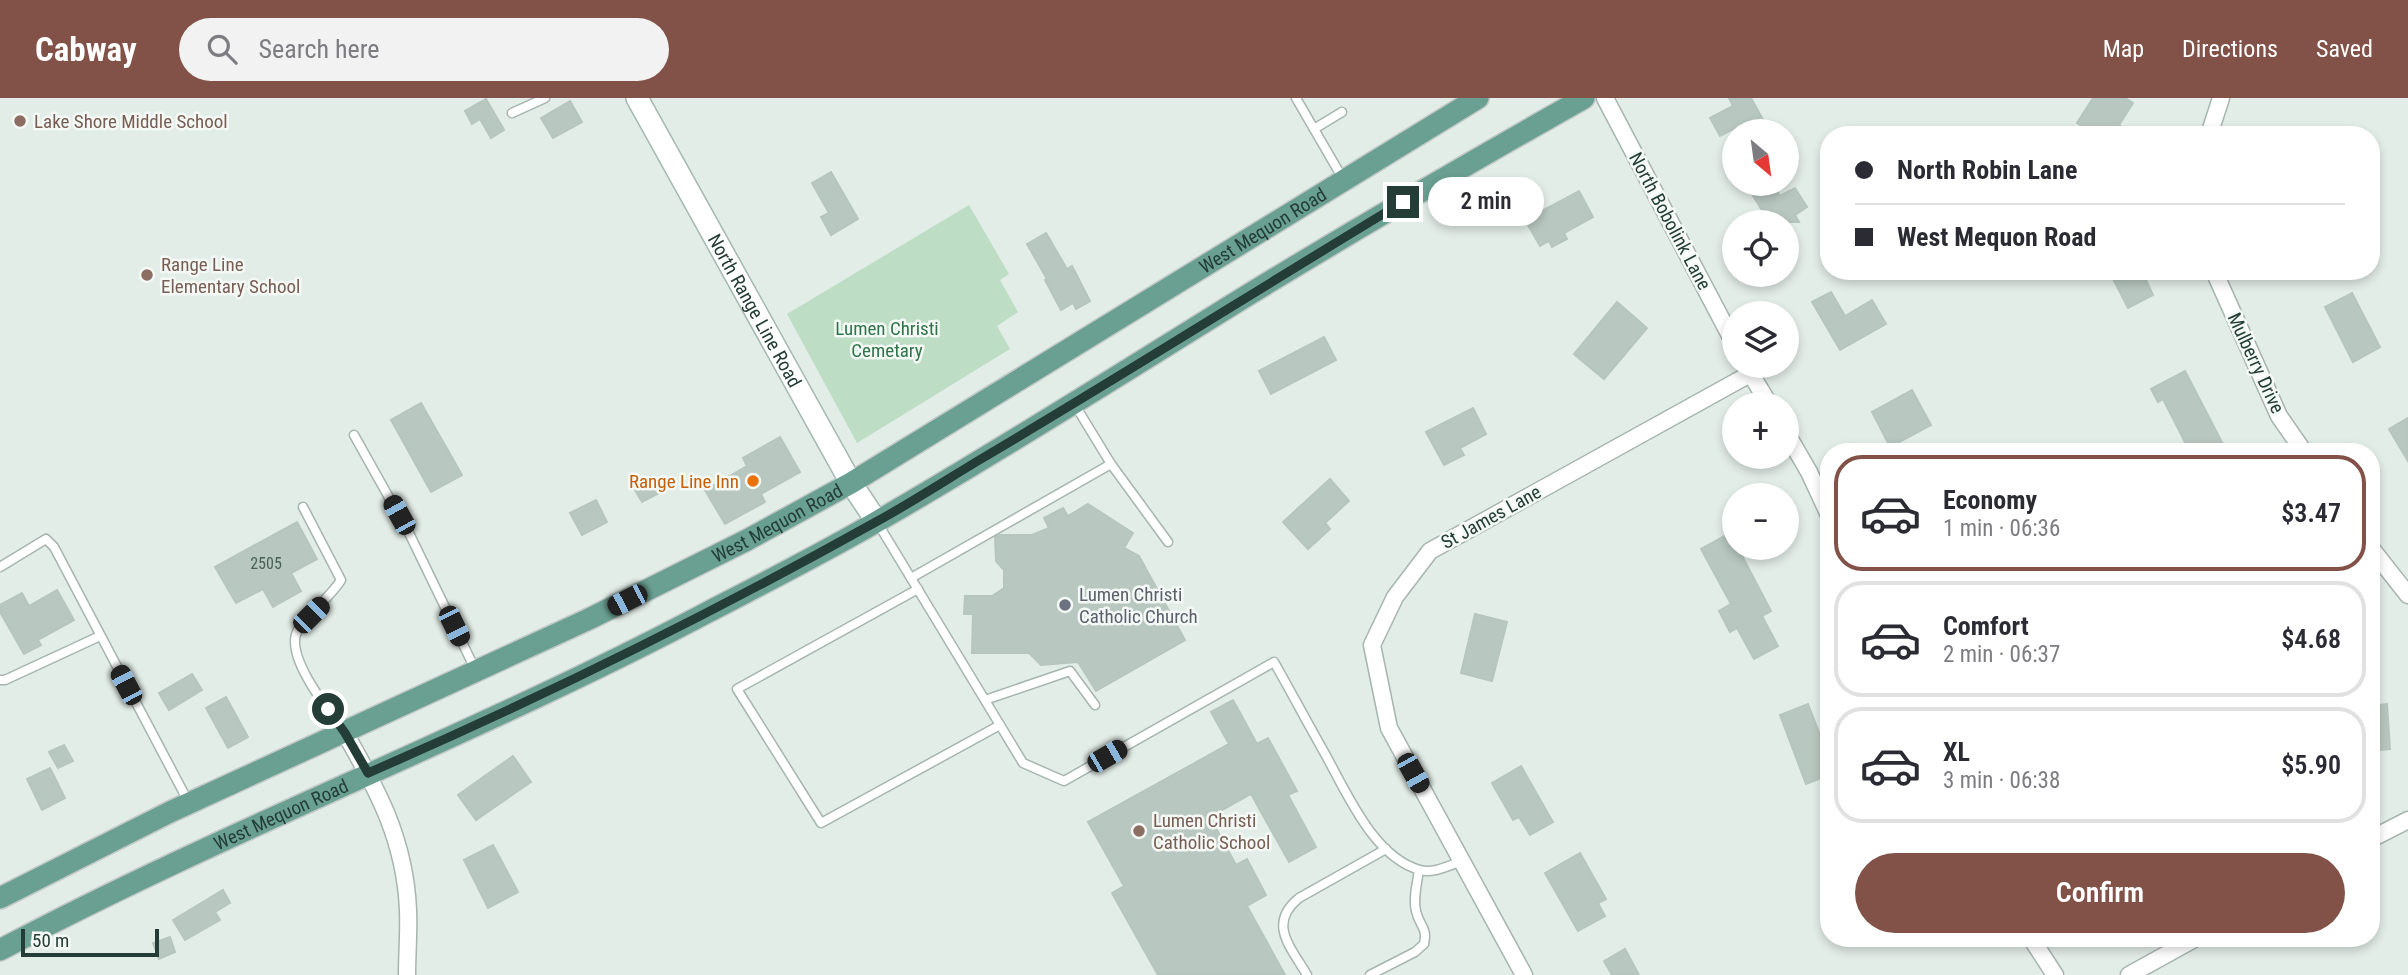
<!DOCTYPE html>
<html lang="en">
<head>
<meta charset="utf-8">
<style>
  :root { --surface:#fff; --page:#f2f2f3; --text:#2b2b33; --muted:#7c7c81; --line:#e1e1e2; --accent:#825248 }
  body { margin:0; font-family:"Roboto Condensed",sans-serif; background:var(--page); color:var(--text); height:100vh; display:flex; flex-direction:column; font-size:26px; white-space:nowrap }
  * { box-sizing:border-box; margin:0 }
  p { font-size:23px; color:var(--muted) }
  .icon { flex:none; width:38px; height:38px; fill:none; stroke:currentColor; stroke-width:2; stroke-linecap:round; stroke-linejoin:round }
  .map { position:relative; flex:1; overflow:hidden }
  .panel { position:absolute; left:1820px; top:345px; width:560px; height:504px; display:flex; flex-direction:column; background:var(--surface); border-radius:28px; box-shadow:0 4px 10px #0003 }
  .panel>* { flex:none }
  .guide { position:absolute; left:1820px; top:28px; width:560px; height:154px; border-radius:28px; box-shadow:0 4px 10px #0003; display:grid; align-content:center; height:154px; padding:0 35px; background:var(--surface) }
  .needle { width:46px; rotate:151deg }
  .buttons { position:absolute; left:1722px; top:21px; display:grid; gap:14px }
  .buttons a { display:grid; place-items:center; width:77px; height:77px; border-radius:50%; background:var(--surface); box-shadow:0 4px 10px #0003; font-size:35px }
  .scale { position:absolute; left:21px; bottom:18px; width:138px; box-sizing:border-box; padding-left:7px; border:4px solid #243d36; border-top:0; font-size:19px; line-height:24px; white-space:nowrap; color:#243d36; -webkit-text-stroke:5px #f4f9f6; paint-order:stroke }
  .end { position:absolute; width:32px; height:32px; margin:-16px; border:9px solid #243d36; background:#fff; box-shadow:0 0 0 4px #fff }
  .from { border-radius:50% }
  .bubble { position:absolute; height:49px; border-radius:24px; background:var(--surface); box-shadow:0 4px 10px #0003; font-size:23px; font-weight:600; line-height:49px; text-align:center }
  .car { position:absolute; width:21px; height:42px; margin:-21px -10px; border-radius:9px; box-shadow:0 0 5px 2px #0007; background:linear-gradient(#222 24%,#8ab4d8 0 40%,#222 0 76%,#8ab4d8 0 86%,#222 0) }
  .guide b { display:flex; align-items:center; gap:24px; height:66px; font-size:26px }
  .guide b+b { border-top:2px solid var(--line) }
  .guide i { width:18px; height:18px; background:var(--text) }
  ul { padding:12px 0 0; list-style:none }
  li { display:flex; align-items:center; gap:21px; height:116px; margin:0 14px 10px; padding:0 21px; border:4px solid var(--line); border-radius:28px }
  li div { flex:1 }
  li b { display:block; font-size:26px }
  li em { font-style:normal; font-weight:600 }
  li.active { border-color:var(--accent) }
  li>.icon { width:63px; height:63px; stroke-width:1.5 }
  .primary-button { display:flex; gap:14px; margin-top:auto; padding:14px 35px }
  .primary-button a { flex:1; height:80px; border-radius:42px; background:var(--accent); color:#fff; font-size:28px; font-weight:600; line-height:80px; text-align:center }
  header { display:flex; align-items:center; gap:42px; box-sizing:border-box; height:98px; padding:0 35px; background:var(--accent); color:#fff }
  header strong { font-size:33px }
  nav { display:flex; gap:38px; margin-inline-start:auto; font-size:24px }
  .search { width:490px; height:63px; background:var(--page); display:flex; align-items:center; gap:18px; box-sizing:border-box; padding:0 24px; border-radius:38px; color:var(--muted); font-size:26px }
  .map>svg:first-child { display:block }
  .green { fill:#bdddc5 }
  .building { fill:#b9c7c1; stroke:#b6c6bf; stroke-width:2 }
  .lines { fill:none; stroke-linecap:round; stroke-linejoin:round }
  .lane-casing { stroke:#a6b5af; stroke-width:11 }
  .street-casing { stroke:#a6b5af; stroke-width:19 }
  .secondary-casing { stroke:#a2b8b0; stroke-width:24 }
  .primary-casing { stroke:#c2c9c7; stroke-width:24 }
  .lane { stroke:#fff; stroke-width:8 }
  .street { stroke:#fff; stroke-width:16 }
  .secondary { stroke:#fff; stroke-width:21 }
  .primary { stroke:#6aa091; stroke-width:21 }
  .route { stroke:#243d36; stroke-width:9 }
  .education-dot { fill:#8d6e63; stroke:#f4f9f6; stroke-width:2.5 }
  .food-dot { fill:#e8710a; stroke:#f4f9f6; stroke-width:2.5 }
  .worship-dot { fill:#6b7280; stroke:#f4f9f6; stroke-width:2.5 }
  .labels { text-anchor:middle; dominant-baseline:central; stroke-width:5; stroke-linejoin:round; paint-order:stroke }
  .number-label { font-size:16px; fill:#496059 }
  .education-label { font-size:19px; fill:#785e54; stroke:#f4f9f6; text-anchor:start }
  .street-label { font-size:19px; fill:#243d36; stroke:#f4f9f6 }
  .park-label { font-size:19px; fill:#2f7348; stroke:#f4f9f6 }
  .food-label { font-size:19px; fill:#c56008; stroke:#f4f9f6; text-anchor:end }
  .worship-label { font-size:19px; fill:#5b616d; stroke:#f4f9f6; text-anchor:start }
</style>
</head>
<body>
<header>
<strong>Cabway</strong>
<div class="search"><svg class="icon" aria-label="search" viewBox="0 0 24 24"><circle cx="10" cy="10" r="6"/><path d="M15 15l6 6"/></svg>Search here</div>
<nav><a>Map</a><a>Directions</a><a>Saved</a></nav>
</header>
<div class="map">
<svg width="2408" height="877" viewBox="0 0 2408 877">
  <rect width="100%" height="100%" fill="#e3ede8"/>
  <polygon class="green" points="969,107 1009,176 1000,182 1018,214 997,228 1010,251 857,345 787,216"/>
  <g class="building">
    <polygon points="1729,0 1751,0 1766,27 1755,33 1747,33 1743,26 1720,38 1710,20 1733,8"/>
    <polygon points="2093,0 2125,0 2133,5 2119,27 2133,37 2095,37 2077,25"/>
    <polygon points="486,1 504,32 491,40 480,21 472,26 465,13"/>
    <polygon points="570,3 582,24 553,40 541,20"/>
    <polygon points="831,74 858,121 831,137 821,119 829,115 812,85"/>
    <polygon points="1746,86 1773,86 1780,98 1795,90 1807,109 1795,117 1799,124 1769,124"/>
    <polygon points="1579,93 1593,119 1564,135 1567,141 1552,149 1549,143 1540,148 1525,122"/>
    <polygon points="1046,135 1067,171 1072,168 1090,203 1076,211 1073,205 1061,212 1045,182 1047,181 1027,146"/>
    <polygon points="2109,173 2142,173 2153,197 2128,210"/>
    <polygon points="1831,194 1845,218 1872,202 1886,226 1840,252 1812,204"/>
    <polygon points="2352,195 2380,249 2353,264 2325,209"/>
    <polygon points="1617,204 1647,230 1604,281 1574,256"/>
    <polygon points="1324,239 1336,262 1271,296 1259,273"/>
    <polygon points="2185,273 2227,354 2190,354 2163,301 2158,304 2151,291"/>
    <polygon points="1912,292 1931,327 1890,349 1872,314"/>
    <polygon points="421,305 462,377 431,394 391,322"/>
    <polygon points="1473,310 1486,336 1460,350 1464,357 1444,367 1426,334"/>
    <polygon points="2408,320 2408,363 2389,331"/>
    <polygon points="780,339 800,374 761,396 765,404 725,426 705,392 747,368 743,360"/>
    <polygon points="650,378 659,395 642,404 632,387"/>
    <polygon points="1330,381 1349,403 1325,425 1330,431 1308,451 1283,424"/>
    <polygon points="596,402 607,424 582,437 570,415"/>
    <polygon points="1088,406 1133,435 1124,450 1139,458 1185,542 1096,593 1078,564 1041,567 1029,555 972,555 973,516 964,516 965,498 992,498 1004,490 1004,472 996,463 995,439 1000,437 1032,437 1049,430 1044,420 1063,410 1068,418"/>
    <polygon points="297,424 317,461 291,475 301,493 273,509 263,491 236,505 215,469"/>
    <polygon points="1730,435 1734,442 1734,450 1738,450 1771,513 1762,518 1778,548 1754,561 1737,530 1730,534 1719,513 1731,506 1701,451"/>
    <polygon points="57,492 74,522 38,542 41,547 24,556 0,514 0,507 22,495 29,508"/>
    <polygon points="1475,516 1507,524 1492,583 1461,575"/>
    <polygon points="192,576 202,592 169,612 159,595"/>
    <polygon points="226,599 248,639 228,650 206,610"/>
    <polygon points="1233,602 1257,646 1268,640 1297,693 1288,697 1316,749 1289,764 1251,696 1210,719 1236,767 1247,761 1266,797 1247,808 1285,877 1158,877 1112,795 1124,788 1088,724 1229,646 1211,614"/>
    <polygon points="1808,606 1829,660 1829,677 1806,686 1780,617"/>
    <polygon points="2387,606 2390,651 2371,653 2371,608"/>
    <polygon points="64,647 73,663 58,670 49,654"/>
    <polygon points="513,658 531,684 476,722 458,697"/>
    <polygon points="1521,668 1553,724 1530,737 1519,719 1513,722 1492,685"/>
    <polygon points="50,670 65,700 42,712 27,681"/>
    <polygon points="493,747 518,794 488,810 464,762"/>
    <polygon points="1580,755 1606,801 1598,805 1605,818 1578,833 1545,775"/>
    <polygon points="223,792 230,805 215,814 220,822 185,842 173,822"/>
    <polygon points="170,839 175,854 159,861 153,845"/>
    <polygon points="1625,851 1639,877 1612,877 1604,863"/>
  </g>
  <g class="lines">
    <g class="lane-casing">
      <g id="lane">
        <polyline points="1296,0 1343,81"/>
        <polyline points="512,15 545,0"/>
        <polyline points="1314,31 1342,14"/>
        <polyline points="1075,307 1111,366 1168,444"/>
        <polyline points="354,337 410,437 475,571"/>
        <path d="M303,409L341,482C329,501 310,513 298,532C283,556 328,612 343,632"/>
        <path d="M877,424L1023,665L1064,683L1274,564C1291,594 1307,624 1324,654C1346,693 1373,759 1420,772C1433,776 1450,767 1462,763"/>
        <polyline points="0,469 46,441 54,449 189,705"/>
        <polyline points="911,480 1111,366"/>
        <polyline points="918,491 737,591 821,725 1000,627"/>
        <polyline points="0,582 5,582 100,538"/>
        <polyline points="985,602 1070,573 1095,607"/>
        <path d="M1307,877C1291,849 1267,826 1299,800L1386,751"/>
        <path d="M1370,877L1415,854L1424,846C1428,829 1419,828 1416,813C1413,800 1417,786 1419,772"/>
      </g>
    </g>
    <g class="street-casing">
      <g id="street">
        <polyline points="1605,0 1734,245"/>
        <polyline points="2209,37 2221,0"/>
        <polyline points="2214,173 2279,318 2304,354"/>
        <polyline points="1746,268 1769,306"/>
        <polyline points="1787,336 1809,374 1829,417"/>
        <polyline points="2371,450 2408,497"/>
        <path d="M345,635C378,693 405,742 408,812C409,833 407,855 407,877"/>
        <polyline points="2371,741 2408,722"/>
        <polyline points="2031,840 2055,877"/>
        <polyline points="1524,877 1389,630 1372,547 1395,499 1430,453 1750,276"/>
        <polyline points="2129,877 2196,840"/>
      </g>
    </g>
    <g class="secondary-casing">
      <g id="secondary">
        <path id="s1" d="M637,0L851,385L877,424"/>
      </g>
    </g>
    <g class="primary-casing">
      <g id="primary">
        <path id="s2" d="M0,800L170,714L589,521L747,442L851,385L1478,0"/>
        <path id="s3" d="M0,852C232,729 478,636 710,513C766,484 823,455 878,423C1003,351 1125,273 1248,197C1359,129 1471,64 1584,0"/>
      </g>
    </g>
    <use href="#lane" class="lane"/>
    <use href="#street" class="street"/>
    <use href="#secondary" class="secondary"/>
    <use href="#primary" class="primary"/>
  </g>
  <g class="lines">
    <path class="route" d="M328,611L345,635L368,675C541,600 709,517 874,425C911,405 946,382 981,361C1123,277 1262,189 1403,104"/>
  </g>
  <g class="education-dot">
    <circle cx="20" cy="23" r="7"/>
    <circle cx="147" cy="177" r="7"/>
    <circle cx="1139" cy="733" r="7"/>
  </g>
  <circle class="food-dot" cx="753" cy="383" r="7"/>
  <circle class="worship-dot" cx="1065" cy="507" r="7"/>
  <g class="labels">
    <g class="number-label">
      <text x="266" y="465">2505</text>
    </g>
    <g class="education-label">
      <text x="34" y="23">Lake Shore Middle School</text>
      <text x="161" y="166">Range Line<tspan x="161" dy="22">Elementary School</tspan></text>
      <text x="1153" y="722">Lumen Christi<tspan x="1153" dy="22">Catholic School</tspan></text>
    </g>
    <g class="street-label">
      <text transform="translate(1670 123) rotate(62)">North Bobolink Lane</text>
      <text stroke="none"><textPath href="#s2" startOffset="1430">West Mequon Road</textPath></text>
      <text stroke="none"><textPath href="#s1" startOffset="243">North Range Line Road</textPath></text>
      <text transform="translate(2256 265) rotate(65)">Mulberry Drive</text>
      <text transform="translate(1491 419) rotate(-29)">St James Lane</text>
      <text stroke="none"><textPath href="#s2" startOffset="863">West Mequon Road</textPath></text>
      <text stroke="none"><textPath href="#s3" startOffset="312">West Mequon Road</textPath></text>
    </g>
    <g class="park-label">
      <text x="887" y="230">Lumen Christi<tspan x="887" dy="22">Cemetary</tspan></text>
    </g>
    <g class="food-label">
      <text x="739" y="383">Range Line Inn</text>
    </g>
    <g class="worship-label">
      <text x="1079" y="496">Lumen Christi<tspan x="1079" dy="22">Catholic Church</tspan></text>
    </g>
  </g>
</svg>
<div class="buttons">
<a><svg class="needle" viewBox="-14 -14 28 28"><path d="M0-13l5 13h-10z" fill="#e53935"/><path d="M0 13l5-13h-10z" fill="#7c7c81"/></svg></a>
<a><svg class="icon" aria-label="locate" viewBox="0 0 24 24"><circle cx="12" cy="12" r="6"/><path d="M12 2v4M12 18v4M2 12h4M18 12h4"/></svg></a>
<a><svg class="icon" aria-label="layers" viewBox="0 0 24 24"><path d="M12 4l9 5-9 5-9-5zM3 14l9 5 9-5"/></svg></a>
<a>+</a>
<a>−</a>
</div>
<div class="scale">50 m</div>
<i class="end from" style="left:328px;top:611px"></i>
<i class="end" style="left:1403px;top:104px"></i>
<div class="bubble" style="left:1428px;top:79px;width:116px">2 min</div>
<i class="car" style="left:399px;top:417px;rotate:331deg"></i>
<i class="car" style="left:627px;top:502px;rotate:243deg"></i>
<i class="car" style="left:311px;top:517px;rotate:45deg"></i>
<i class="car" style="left:454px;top:528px;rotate:154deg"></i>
<i class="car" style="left:126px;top:587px;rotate:332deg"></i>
<i class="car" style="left:1107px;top:658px;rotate:60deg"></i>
<i class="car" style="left:1413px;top:675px;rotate:151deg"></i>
<div class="guide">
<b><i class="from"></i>North Robin Lane</b>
<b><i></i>West Mequon Road</b>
</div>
<section class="panel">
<ul>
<li class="active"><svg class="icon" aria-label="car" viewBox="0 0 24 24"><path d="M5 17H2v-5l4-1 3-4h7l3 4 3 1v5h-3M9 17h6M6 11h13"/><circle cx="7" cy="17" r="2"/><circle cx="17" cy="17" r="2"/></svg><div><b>Economy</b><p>1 min · 06:36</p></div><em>$3.47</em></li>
<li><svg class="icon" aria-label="car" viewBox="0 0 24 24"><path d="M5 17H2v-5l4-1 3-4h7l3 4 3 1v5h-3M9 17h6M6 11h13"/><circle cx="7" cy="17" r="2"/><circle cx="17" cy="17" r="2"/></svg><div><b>Comfort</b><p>2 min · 06:37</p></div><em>$4.68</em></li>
<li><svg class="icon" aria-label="car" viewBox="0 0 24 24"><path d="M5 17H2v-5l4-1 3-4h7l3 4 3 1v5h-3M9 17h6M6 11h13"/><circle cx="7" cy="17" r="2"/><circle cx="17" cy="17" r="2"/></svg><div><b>XL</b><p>3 min · 06:38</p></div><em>$5.90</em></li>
</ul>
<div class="primary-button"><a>Confirm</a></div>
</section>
</div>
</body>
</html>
